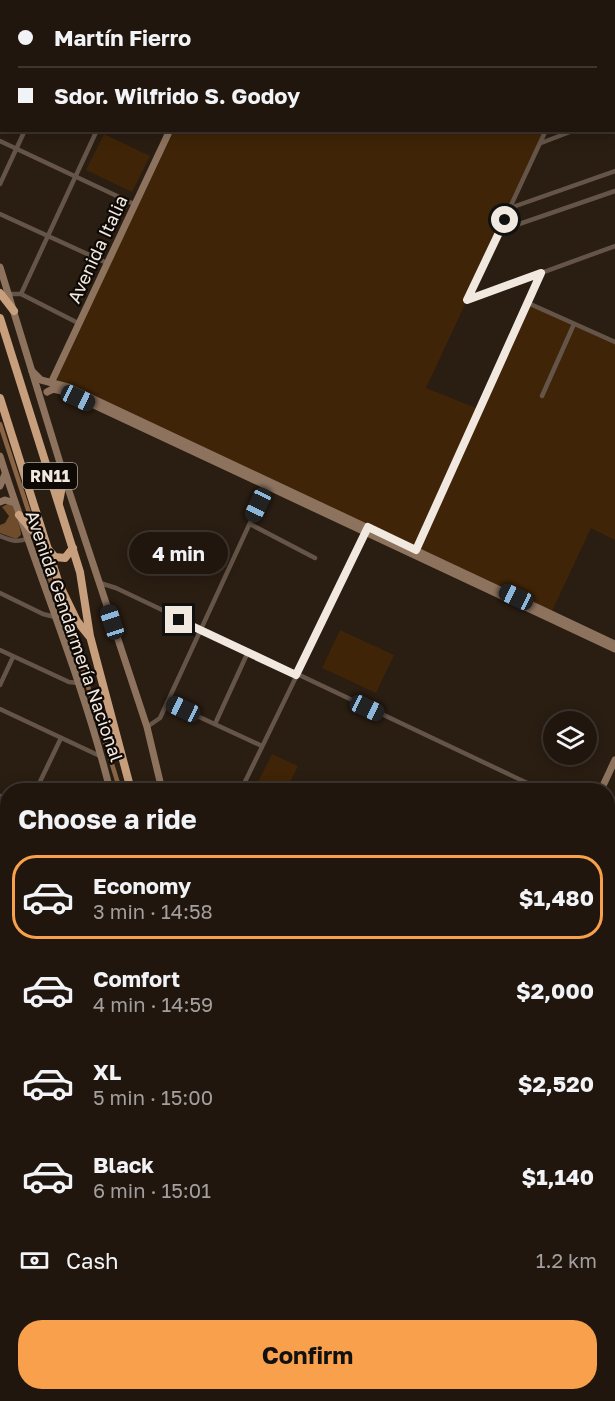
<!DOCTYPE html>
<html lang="en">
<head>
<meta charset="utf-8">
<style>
  :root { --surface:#20160e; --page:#2d231c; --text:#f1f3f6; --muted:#a29f9e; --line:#3d352e; --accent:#f8a04b }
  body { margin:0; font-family:"Golos Text",sans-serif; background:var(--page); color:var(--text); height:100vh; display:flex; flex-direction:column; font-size:22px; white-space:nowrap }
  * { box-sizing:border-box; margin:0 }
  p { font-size:20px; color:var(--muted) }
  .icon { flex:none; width:33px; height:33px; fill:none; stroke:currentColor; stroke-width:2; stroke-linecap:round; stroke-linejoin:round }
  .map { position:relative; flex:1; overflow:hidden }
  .details { position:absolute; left:0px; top:783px; width:615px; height:618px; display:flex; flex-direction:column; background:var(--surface); border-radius:24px 24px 0 0; box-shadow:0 3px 15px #0003,0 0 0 2px var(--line) }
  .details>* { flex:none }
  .top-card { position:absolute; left:0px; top:0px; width:615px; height:132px; box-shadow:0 3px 15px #0003,0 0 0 2px var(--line); display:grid; align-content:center; height:132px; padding:0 18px; background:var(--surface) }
  .controls { position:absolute; left:543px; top:711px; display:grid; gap:12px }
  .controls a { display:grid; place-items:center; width:54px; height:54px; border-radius:50%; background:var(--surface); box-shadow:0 3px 15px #0003,0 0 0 2px var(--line); font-size:30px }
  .end { position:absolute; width:27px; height:27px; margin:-14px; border:8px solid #f1e8e0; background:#111; box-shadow:0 0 0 3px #111 }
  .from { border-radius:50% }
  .bubble { position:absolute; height:42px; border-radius:21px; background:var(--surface); box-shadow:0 3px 15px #0003,0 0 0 2px var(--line); font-size:20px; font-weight:700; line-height:42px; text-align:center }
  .car { position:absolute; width:18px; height:36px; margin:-18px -9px; border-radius:8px; box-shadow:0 0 4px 2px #0007; background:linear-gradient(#222 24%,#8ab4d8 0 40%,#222 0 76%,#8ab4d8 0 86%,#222 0) }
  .top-card b { display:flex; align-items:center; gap:21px; height:57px; font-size:22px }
  .top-card b+b { border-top:2px solid var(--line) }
  .top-card i { width:15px; height:15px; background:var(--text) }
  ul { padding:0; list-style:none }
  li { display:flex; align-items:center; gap:18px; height:84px; margin:0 12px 9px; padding:0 6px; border:3px solid transparent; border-radius:24px }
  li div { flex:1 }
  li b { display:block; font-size:22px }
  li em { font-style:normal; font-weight:700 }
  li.active { border-color:var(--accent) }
  li>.icon { width:54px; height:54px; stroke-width:1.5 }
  h2 { padding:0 18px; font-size:27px; line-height:72px }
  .pay { display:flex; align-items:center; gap:15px; height:66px; padding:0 18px; font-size:22px }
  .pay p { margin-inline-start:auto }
  .action { display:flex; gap:12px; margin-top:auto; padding:12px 18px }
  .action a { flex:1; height:69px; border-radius:24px; background:var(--accent); color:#111; font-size:24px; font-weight:700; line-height:69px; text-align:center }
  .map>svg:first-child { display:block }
  .green { fill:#3f2407 }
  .forest { fill:#6f4c2c }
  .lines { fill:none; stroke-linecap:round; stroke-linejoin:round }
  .canal { stroke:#8a6545; stroke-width:4.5 }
  .street { stroke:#655548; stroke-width:4.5 }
  .secondary { stroke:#8d735e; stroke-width:7 }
  .highway { stroke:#c79f7d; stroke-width:8 }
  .route { stroke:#f1e8e0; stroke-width:8 }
  .labels { text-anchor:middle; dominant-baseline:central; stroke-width:4.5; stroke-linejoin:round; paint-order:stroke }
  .shield { fill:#0e0905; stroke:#ada59e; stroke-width:1.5 }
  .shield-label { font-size:16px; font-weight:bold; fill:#f1e8e0 }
  .street-label { font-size:18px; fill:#f1e8e0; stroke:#0e0905 }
</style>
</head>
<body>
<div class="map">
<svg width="615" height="1401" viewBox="0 0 615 1401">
  <rect width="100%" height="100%" fill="#2a1d12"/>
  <g class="green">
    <polygon points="237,0 606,0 237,2"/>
    <polygon points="174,131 546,131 426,388 481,410 528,304 615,344 615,540 591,528 551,613 54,380"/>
    <polygon points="104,134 150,156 132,192 86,170"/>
    <polygon points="340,630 394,655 376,693 322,668"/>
    <polygon points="272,754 298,766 286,790 254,790"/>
  </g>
  <g class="forest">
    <path d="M9,503L13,505C15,513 21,528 21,535L16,539L0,533V525L5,523L9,516L2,507Z"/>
    <polygon points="608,1233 615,1240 615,1296 608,1301"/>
  </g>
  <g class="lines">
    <g class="canal">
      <polyline points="0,424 33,525"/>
      <polyline points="42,558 76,648 120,790"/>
    </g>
    <g class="street">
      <polyline points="67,0 71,2"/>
      <polyline points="13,2 14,0"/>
      <polyline points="85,2 86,0"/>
      <polyline points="157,2 158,0"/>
      <polyline points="607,2 607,0"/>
      <polyline points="0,30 2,27"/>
      <polyline points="0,54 2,54"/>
      <polyline points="614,55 615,56"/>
      <polyline points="614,117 615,117"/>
      <polyline points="0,141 134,204"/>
      <polyline points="541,143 575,130"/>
      <polyline points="0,184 25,130"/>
      <polyline points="510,208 615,171"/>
      <polyline points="0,214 107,263"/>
      <polyline points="499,231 615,191"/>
      <polyline points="9,294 21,294 80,324"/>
      <polyline points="21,294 97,130"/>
      <polyline points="467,300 546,130"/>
      <polyline points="467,300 615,246"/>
      <polyline points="528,303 615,342"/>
      <polyline points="542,396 574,324"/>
      <polyline points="250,524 315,558"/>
      <path d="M0,536C10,540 16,543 26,539"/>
      <polyline points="416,550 541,273"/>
      <polyline points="100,583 116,588 542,790"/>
      <polyline points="0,593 43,614 55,617"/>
      <polyline points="0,650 69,682 78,683"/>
      <polyline points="0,685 13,657"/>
      <polyline points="167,702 262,746"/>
      <polyline points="0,709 102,757"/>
      <polyline points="215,724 248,652"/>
      <polyline points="147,727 160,718 268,484"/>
      <polyline points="36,790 61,738"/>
      <polyline points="241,790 367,531"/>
      <polyline points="0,796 8,800"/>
      <polyline points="608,821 615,825"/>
      <polyline points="0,867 8,852"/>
      <polyline points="608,906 615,910"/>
      <polyline points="0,965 8,969"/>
      <polyline points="608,972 615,955"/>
      <polyline points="0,988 8,973"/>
      <polyline points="608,997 615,1000"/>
      <polyline points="0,1024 8,1028"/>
      <polyline points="608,1027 615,1030"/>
      <polyline points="608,1081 615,1085"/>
      <polyline points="0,1244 8,1247"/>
      <polyline points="11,1394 27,1401"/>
      <polyline points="475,1394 488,1401"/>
      <polyline points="95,1401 98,1394"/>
      <polyline points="252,1401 255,1394"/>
      <polyline points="405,1401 408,1394"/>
    </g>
    <g class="secondary">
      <polyline points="232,2 233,0"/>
      <polyline points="0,267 64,476 147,727 162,790"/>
      <polyline points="32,371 41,380 68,387 615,644"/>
      <polyline points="51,383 170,130"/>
      <polyline points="47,392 53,389 66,392 615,649"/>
      <path d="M0,456C35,568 82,677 110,790"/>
      <polyline points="0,486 5,474"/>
      <polyline points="0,502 5,500 15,503"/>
      <polyline points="601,790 615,760"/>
      <polyline points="0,1081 8,1084"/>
      <polyline points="0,1090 8,1094"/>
      <polyline points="166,1394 167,1401"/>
      <polyline points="224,1394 225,1401"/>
      <polyline points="311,1401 315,1394"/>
    </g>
    <g class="highway">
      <polyline points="0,293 14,311"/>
      <polyline points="0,318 80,572 90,636 131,790"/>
      <polyline points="0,398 59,584 77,621 89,636"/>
      <polyline points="59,502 64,476"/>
      <polyline points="19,515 55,557 65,558 73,548"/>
      <polyline points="199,1394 200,1401"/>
    </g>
  </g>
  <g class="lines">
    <polyline class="route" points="179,620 296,675 368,527 416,550 541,273 467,300 505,220"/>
  </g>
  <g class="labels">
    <rect class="shield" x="23" y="463" width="54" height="26" rx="4.5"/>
    <g class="shield-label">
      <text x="50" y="476">RN11</text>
    </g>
    <g class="street-label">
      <text transform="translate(97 249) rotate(-65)">Avenida Italia</text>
      <text transform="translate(75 636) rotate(71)">Avenida Gendarmería Nacional</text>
    </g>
  </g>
</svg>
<div class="controls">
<a><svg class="icon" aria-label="layers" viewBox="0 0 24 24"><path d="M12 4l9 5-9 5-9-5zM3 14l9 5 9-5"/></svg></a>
</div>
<i class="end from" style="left:505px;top:220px"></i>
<i class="end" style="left:179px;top:620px"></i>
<div class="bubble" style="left:129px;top:532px;width:99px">4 min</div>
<i class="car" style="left:78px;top:398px;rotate:115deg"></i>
<i class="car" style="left:258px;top:505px;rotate:205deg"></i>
<i class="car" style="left:516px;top:597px;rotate:295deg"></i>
<i class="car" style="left:112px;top:622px;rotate:342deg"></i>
<i class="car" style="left:367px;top:708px;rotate:115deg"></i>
<i class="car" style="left:183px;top:709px;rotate:295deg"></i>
<div class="top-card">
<b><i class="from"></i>Martín Fierro</b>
<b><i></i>Sdor. Wilfrido S. Godoy</b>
</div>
<section class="details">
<h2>Choose a ride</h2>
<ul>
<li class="active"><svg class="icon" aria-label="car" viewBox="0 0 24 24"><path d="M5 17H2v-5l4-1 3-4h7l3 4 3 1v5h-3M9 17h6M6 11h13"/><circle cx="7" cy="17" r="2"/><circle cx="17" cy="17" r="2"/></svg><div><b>Economy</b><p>3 min · 14:58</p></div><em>$1,480</em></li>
<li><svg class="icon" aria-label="car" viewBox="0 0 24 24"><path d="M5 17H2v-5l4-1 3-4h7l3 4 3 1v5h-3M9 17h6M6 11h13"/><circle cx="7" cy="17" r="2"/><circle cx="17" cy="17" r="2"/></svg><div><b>Comfort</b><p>4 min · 14:59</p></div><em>$2,000</em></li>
<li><svg class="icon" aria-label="car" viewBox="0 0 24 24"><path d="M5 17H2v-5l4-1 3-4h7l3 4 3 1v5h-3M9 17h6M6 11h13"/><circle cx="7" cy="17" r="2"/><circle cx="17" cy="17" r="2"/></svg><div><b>XL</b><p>5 min · 15:00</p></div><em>$2,520</em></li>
<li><svg class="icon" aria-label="car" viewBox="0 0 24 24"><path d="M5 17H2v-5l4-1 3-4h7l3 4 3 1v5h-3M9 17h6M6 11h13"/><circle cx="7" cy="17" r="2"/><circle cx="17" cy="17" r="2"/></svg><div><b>Black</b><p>6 min · 15:01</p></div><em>$1,140</em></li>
</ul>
<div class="pay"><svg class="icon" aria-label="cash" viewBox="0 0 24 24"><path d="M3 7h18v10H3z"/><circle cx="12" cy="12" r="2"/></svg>Cash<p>1.2 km</p></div>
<div class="action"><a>Confirm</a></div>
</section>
</div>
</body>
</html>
